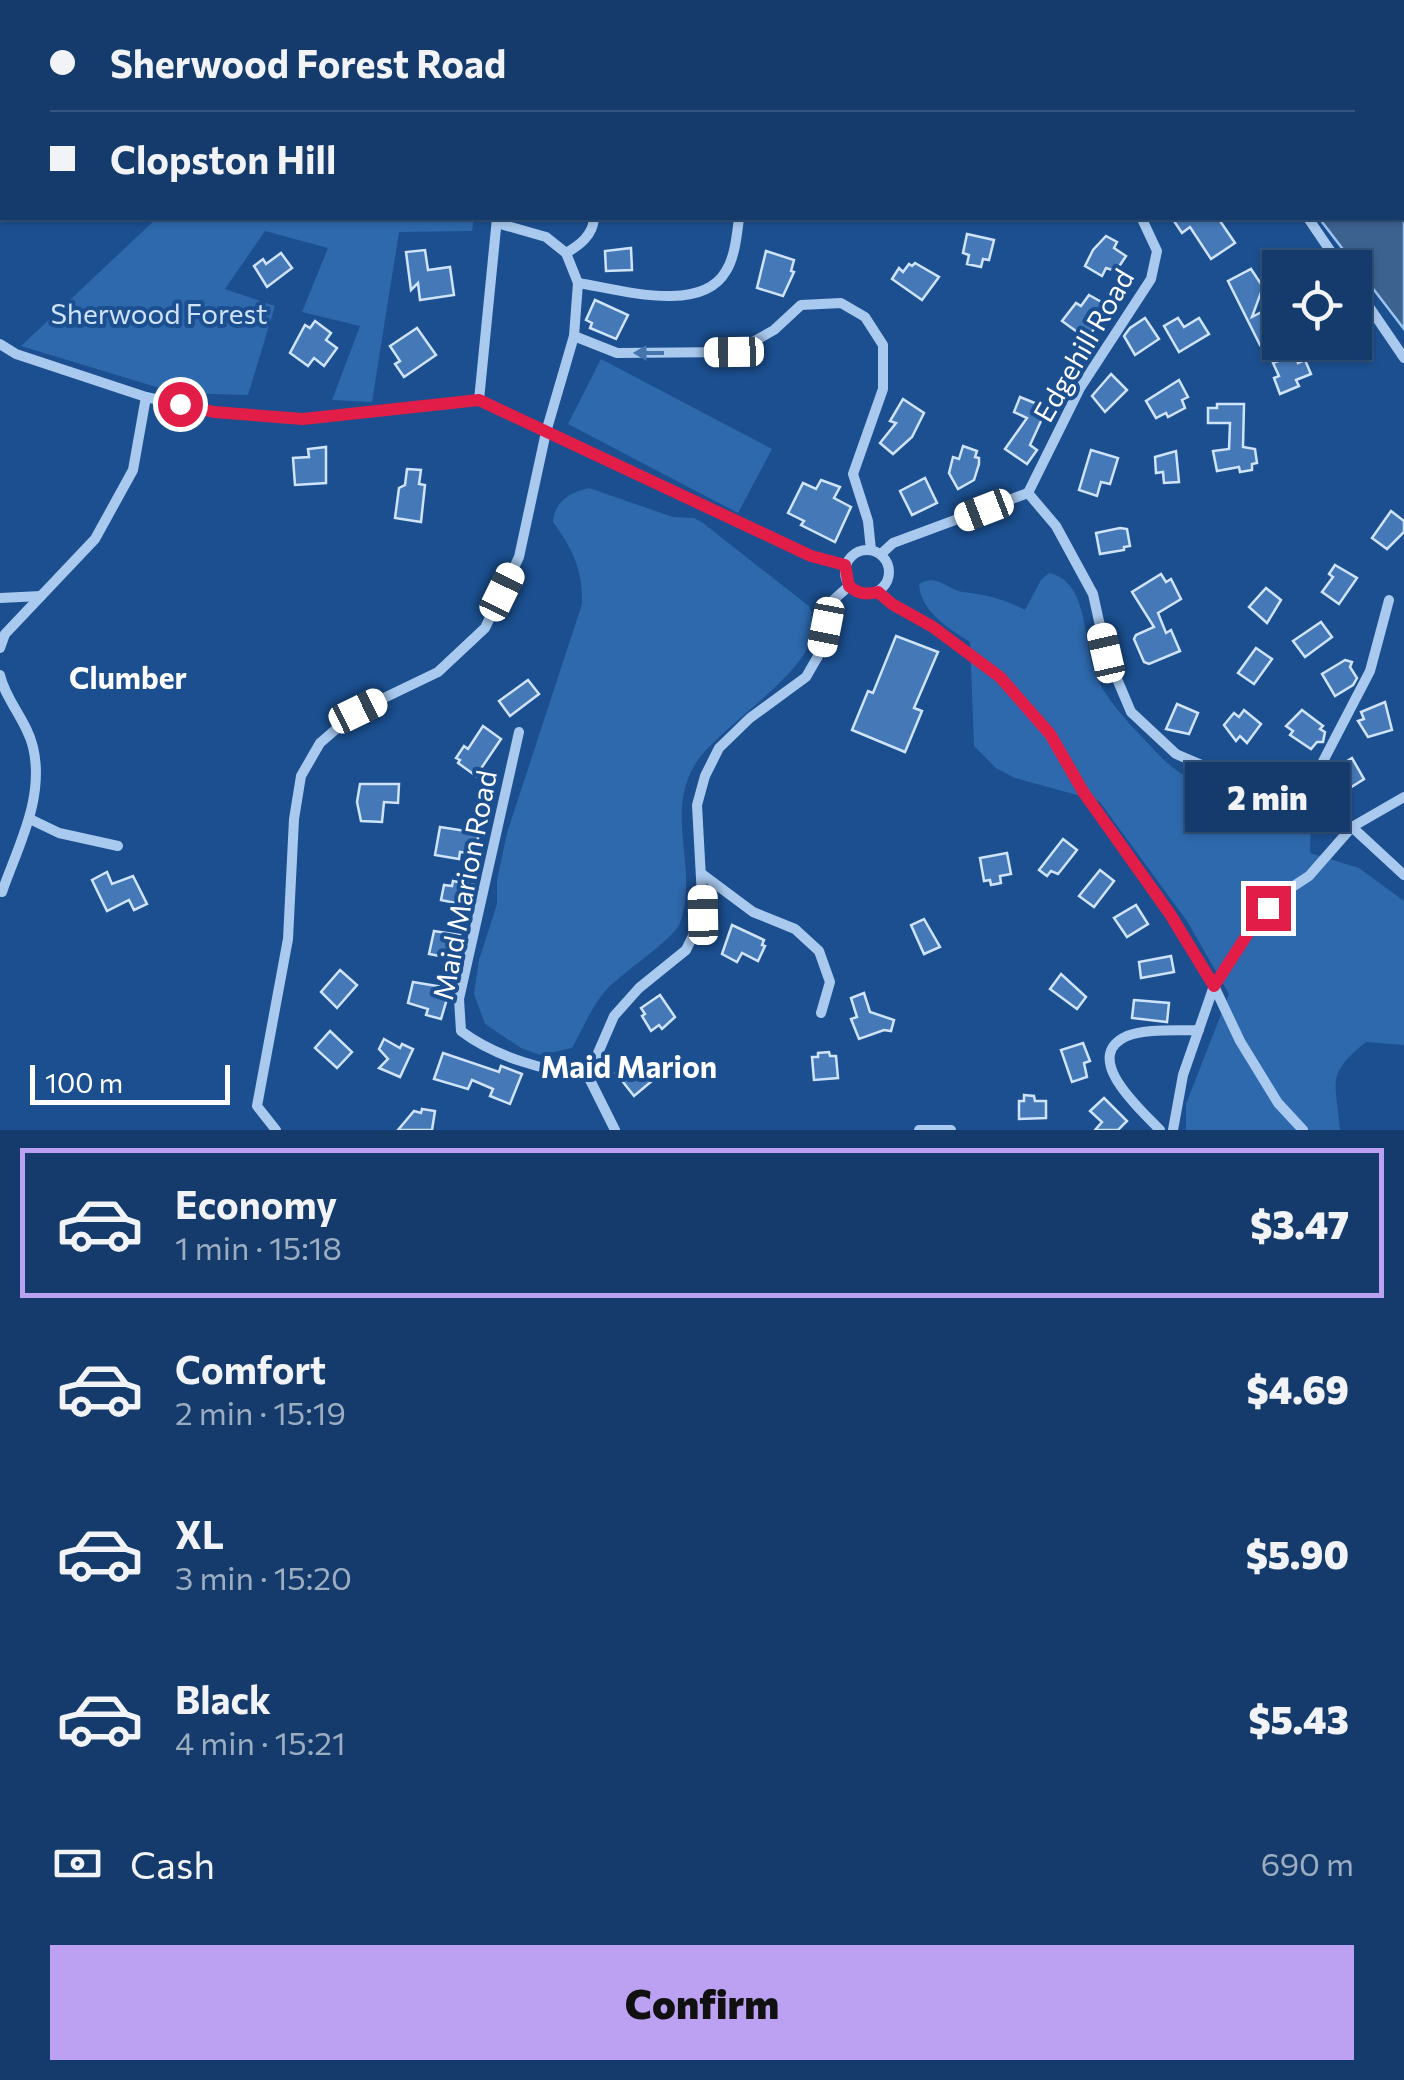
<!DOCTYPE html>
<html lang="en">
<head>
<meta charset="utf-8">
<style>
  :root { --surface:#143b6b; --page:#1d4271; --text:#f1f3f6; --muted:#9dadc1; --line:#33557e; --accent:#bca0f2 }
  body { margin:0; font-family:Commissioner,sans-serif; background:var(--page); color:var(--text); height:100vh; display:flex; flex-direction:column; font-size:38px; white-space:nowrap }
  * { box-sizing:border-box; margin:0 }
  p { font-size:32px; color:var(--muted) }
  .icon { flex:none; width:55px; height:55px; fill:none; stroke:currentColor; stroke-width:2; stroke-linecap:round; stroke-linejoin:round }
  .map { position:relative; height:1130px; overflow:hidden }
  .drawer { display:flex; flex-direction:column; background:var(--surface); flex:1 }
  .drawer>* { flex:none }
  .banner { position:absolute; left:0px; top:0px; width:1405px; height:220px; box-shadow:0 2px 8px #0004,0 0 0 2px var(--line); display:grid; align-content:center; height:220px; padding:0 50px; background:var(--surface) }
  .buttons { position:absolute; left:1262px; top:250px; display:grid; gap:20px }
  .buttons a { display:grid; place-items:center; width:110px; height:110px; border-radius:0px; background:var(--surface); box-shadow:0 2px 8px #0004,0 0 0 2px var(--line); font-size:50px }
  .scale { position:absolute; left:30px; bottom:25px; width:200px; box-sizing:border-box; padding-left:10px; border:5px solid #fff; border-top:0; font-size:28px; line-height:35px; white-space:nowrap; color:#fff; -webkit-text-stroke:8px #1b4f8f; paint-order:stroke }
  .end { position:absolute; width:45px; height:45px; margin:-22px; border:12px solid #e11d48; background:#fff; box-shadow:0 0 0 5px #fff }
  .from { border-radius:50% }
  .bubble { position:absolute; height:70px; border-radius:0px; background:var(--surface); box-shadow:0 2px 8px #0004,0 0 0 2px var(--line); font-size:32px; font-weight:800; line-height:70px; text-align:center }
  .car { position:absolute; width:30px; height:60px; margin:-30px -15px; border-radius:12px; box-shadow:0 0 8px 2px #0007; background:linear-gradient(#fff 24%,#345 0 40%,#fff 0 76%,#345 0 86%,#fff 0) }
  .banner b { display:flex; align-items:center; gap:35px; height:95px; font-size:38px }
  .banner b+b { border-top:2px solid var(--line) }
  .banner i { width:25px; height:25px; background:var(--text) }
  ul { padding:18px 0 0; list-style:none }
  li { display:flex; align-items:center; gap:30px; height:150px; margin:0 20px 15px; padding:0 30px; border:5px solid transparent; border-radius:0px }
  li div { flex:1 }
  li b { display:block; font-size:38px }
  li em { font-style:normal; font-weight:800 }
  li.current { border-color:var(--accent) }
  li>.icon { width:90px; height:90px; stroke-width:1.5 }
  .pay { display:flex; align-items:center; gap:25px; height:110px; padding:0 50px; font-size:38px }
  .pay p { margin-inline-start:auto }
  .cta { display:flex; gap:20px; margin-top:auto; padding:20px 50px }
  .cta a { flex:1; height:115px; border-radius:0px; background:var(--accent); color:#111; font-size:40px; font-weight:800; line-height:115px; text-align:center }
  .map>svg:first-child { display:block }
  .green { fill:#2e69ad }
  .water { fill:#3c6290; stroke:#9cc4f0; stroke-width:2.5 }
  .building { fill:#4478b7; stroke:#cfe3fa; stroke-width:2.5 }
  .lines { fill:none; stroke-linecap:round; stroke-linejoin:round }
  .street { stroke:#a9c9ee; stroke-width:10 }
  .oneway { fill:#4674ac }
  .route { stroke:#e11d48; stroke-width:12 }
  .labels { text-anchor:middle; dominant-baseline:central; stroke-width:8; stroke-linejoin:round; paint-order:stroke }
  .park-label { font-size:28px; fill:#cfe3fa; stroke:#1b4f8f }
  .street-label { font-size:28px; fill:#fff; stroke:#1b4f8f }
  .neighbourhood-label { font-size:30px; font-weight:bold; fill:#fff; stroke:#1b4f8f }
</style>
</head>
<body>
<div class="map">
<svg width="1404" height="1130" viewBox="0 0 1404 1130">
  <rect width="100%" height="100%" fill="#1b4f8f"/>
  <g class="green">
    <polygon points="157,218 474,218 472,231 399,232 372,402 332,400 360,326 302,312 328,248 265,231 225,289 275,306 248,395 176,393 21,346"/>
    <polygon points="601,359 772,449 738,513 568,424"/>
    <path d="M589,488L673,517L694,518L703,523L810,607C811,614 814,623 813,630C811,672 722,725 698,760C662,812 700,867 680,923C674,939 622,973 607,989C592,1005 583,1029 572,1048L540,1055L521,1048L485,1024L474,994L479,960L497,904V880L507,833L582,604C583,571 573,549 553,522C555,501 569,493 589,488Z"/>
    <path d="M1049,573C1091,582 1082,647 1097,678C1110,706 1138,732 1159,755C1175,772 1195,783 1217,789C1240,796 1297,797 1308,823C1312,831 1310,844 1310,853L1359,868L1404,901V1045L1366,1042C1325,1075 1336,1081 1340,1130H1186V1104L1229,994L1187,921L1099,801L1015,778L996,768L974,746L970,642C948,628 921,612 919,584C938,573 945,589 963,592C987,595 1004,599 1025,610L1041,580Z"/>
  </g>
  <polygon class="water" points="1154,0 1404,0 1404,329 1319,218 1402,218 1402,2"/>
  <g class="building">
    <polygon points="1172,218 1218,218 1235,243 1211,259 1190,227 1182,233"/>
    <polygon points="967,234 994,240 989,260 983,259 981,267 967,264 969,255 963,253"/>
    <polygon points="1106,236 1117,242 1114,248 1126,256 1116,271 1106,268 1102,276 1085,266 1093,250"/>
    <polygon points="631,248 632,270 606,271 605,251"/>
    <polygon points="425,250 428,270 450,267 454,295 420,300 418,283 411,290 406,252"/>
    <polygon points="766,251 794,260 791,271 794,272 783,296 757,288"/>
    <polygon points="281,253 292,268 267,287 254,266 263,259 266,264"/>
    <polygon points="915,263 939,277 922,300 892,279 899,268 903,272 909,264 912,266"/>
    <polygon points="1251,269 1263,287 1252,317 1273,306 1280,319 1280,334 1260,345 1228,281"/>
    <polygon points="1089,295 1105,304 1097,317 1101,319 1087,339 1062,321 1076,303 1081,306"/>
    <polygon points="595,300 628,315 616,339 590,328 592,323 586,320"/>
    <polygon points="1145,318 1159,339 1135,355 1124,336 1130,328"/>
    <polygon points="1178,318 1184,327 1199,318 1209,334 1179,352 1164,326"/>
    <polygon points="315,321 331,333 326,340 337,348 324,366 314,358 308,366 290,353 305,325 310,328"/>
    <polygon points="417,328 436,355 404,377 395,364 400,361 390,346"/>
    <polygon points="1295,354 1298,363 1305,360 1311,374 1296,380 1299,386 1280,394 1274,378 1279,376 1273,363"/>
    <polygon points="1111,374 1127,390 1105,412 1092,396"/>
    <polygon points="1179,380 1188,397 1182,400 1185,408 1168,417 1166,413 1156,418 1146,401"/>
    <polygon points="1020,397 1047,408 1030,445 1037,450 1027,464 1005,449 1027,418 1014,412"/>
    <polygon points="903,399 924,413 912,437 893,454 880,443 896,423 890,421"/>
    <polygon points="1217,404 1244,404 1243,447 1255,449 1257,463 1252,464 1252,470 1240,472 1239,467 1217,471 1213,451 1229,449 1230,423 1208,423 1208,408 1217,408"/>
    <polygon points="963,446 977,451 975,457 979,458 979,464 974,480 958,489 949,473 953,457 959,459"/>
    <polygon points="326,447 326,483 295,485 293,458 309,457 308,449"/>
    <polygon points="1091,450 1118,458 1110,484 1101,482 1097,496 1079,490"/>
    <polygon points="1176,451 1179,482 1164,483 1163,472 1156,473 1155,457"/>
    <polygon points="407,469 421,470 419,484 425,485 421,522 395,518 399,488 405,485"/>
    <polygon points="925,478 937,503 912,515 900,491"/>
    <polygon points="821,480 840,487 834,498 851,507 835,542 801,525 804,521 788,513 803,483 816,489"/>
    <polygon points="1391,511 1404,521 1404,532 1387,549 1372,538"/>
    <polygon points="1120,528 1127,529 1130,546 1124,547 1124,550 1100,554 1096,533"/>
    <polygon points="1335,565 1357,578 1339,604 1322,592 1333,577 1329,574"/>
    <polygon points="1161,574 1166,582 1171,579 1181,599 1158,613 1166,633 1171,630 1180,651 1149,664 1144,662 1134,639 1136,635 1154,627 1132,592"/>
    <polygon points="1266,588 1281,600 1267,623 1249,607"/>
    <polygon points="1321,622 1332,637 1305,657 1293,641"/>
    <polygon points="896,636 938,652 914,708 922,711 905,752 852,730 868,691 873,693"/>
    <polygon points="1256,648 1272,659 1254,684 1238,673"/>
    <polygon points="1345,660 1352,662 1350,667 1357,678 1353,685 1335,696 1322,674"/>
    <polygon points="528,680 539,694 510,716 499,701"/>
    <polygon points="1385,702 1392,730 1368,737 1358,721 1364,719 1361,712"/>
    <polygon points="1177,704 1198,713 1189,734 1166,729"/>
    <polygon points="1244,710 1261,724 1247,743 1240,736 1236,741 1224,725 1234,713 1239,717"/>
    <polygon points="1302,710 1323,726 1320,729 1325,732 1323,742 1317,742 1311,749 1290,735 1293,731 1286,726"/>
    <polygon points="483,726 501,739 476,776 458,763 460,760 456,758 464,746 468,749"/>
    <polygon points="1352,758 1364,779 1342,793 1333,770"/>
    <polygon points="360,784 399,784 398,803 384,802 382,822 361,821 357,802"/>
    <polygon points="440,827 479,833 475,854 460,852 459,859 435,855"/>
    <polygon points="1063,839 1077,850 1058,874 1051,871 1047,876 1039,870"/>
    <polygon points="1007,853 1011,874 1000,876 1001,883 991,885 990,880 984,881 980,858"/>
    <polygon points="1100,870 1114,881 1094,907 1079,896"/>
    <polygon points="107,872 112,884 133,876 147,904 134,910 129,900 107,911 92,880"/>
    <polygon points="453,881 474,885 470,906 441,900 444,885 452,886"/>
    <polygon points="1136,905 1148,924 1127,937 1114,918"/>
    <polygon points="924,919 940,947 924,954 911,925"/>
    <polygon points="732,925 764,940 762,945 765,946 758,961 742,953 737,962 722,954"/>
    <polygon points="434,931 460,935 456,959 429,954"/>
    <polygon points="1171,956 1174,972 1141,978 1139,962"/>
    <polygon points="340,970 357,985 337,1008 321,992"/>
    <polygon points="1061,974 1086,997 1077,1009 1050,989"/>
    <polygon points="413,982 443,987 442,990 449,992 441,1019 426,1015 428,1009 408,1003"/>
    <polygon points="864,993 870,1012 894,1020 891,1031 884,1030 859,1039 851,1019 857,1017 851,998"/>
    <polygon points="660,995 675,1017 662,1029 659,1025 651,1031 642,1016 645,1014 641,1008"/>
    <polygon points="1134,1000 1169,1003 1167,1022 1132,1018"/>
    <polygon points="330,1031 352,1052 337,1068 315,1048"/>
    <polygon points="384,1039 400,1048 402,1044 413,1049 400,1077 379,1068 388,1059 379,1049"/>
    <polygon points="1083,1043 1090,1061 1084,1063 1087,1077 1072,1082 1061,1050"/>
    <polygon points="829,1052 830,1056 836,1056 838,1078 814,1080 812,1057 818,1057 818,1053"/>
    <polygon points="443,1053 499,1072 501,1066 522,1074 510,1104 490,1096 493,1089 472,1080 468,1089 434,1079"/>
    <polygon points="629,1063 640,1076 646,1072 653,1080 634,1096 616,1073"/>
    <polygon points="1024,1095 1034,1096 1035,1101 1046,1101 1046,1118 1019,1119 1019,1101 1024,1101"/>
    <polygon points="1104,1098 1127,1121 1118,1130 1095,1130 1102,1122 1090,1111"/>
    <polygon points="422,1109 435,1111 432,1130 398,1130 414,1111 421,1113"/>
  </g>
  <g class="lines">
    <g class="street">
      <polyline points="407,0 408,2"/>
      <polyline points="479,0 479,2"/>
      <polyline points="1139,0 1141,2"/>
      <polyline points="764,2 765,0"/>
      <polyline points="1308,218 1342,268"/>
      <path d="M566,253C580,245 593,235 594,218"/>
      <path d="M578,283C618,289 701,315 726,271C735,257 737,234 739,218"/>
      <polyline points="1355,286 1404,358"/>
      <polyline points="574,336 617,353 735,352 774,330 801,305 841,303 865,317 883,345 883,389 853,474 868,521 871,550"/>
      <polyline points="0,344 16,354 146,397 214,412 303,419 479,400 811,556 845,565"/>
      <polyline points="479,400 497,218"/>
      <polyline points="1028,493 1056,526 1093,594 1106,653 1131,712 1176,754 1239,781 1305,796 1352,827 1404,875"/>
      <polyline points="1028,493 1080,388 1151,279 1157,251 1142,219"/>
      <circle cx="867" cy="572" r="22"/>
      <polyline points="881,554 893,543 1028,493"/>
      <polyline points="878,591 892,604 933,627 1000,677 1049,734 1084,793 1170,915 1214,986 1240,1041 1278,1103 1303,1130"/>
      <polyline points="0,598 41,596"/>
      <polyline points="0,648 5,634 95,539 133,470 146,397"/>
      <path d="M0,675C6,701 27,721 33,747C45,798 18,846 2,892"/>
      <path d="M519,732L459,999L461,1031C495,1057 546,1071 588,1076"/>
      <polyline points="1305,796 1370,671 1389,600"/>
      <polyline points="30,819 59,833 118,846"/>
      <polyline points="702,874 753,912 795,929 819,951 830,982 821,1013"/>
      <polyline points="276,1130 257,1106 288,939 294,819 301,776 320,743 357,711 438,672 485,628 519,557 546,432 574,336 578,283 566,253 546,237 497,223"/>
      <polyline points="615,1130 588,1076 614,1016 639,988 686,950 703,915 697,805 705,776 719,748 750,718 806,677 821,651 830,603 849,586"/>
      <polyline points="919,1130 951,1130"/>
      <path d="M1160,1130C1141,1110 1080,1057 1127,1036C1147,1028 1177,1031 1199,1030"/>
      <polyline points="1173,1130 1183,1075 1214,986 1254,924 1283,893 1309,876 1352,827 1404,797"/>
    </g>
  </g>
  <defs><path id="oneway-solid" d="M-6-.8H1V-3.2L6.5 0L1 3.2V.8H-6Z" transform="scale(2.5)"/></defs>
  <use class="oneway" href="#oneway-solid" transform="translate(649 353) rotate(-180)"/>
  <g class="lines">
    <path class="route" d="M180,404L214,412L303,419L479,400L811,556L845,565L849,586C859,594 865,595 878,592L892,604L933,627L1000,677L1050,734L1084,793L1170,914L1214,986L1254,924L1268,908"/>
  </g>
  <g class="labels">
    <g class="park-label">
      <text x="159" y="313">Sherwood Forest</text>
    </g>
    <g class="street-label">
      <text transform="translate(1083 345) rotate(-60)">Edgehill Road</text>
      <text transform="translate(464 885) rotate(-79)">Maid Marion Road</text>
    </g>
    <g class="neighbourhood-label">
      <text x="128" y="676">Clumber</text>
      <text x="629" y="1065">Maid Marion</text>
    </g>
  </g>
</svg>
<div class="buttons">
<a><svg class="icon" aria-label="locate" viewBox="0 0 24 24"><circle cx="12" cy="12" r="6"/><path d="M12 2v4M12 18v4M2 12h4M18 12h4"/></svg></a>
</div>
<div class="scale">100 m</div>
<i class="end from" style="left:180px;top:404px"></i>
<i class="end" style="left:1268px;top:908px"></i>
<div class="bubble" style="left:1185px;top:762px;width:165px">2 min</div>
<i class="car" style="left:734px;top:352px;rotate:269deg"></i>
<i class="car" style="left:984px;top:510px;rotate:249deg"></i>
<i class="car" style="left:502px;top:592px;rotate:26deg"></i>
<i class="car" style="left:826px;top:627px;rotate:191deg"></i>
<i class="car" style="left:1106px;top:653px;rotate:347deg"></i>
<i class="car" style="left:358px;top:711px;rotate:64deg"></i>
<i class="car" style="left:703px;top:915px;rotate:359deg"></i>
<div class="banner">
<b><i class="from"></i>Sherwood Forest Road</b>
<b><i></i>Clopston Hill</b>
</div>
</div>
<section class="drawer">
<ul>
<li class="current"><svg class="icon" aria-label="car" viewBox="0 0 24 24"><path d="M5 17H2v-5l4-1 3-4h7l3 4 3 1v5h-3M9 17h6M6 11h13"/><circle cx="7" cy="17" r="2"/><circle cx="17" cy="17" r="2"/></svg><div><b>Economy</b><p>1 min · 15:18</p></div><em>$3.47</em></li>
<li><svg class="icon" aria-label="car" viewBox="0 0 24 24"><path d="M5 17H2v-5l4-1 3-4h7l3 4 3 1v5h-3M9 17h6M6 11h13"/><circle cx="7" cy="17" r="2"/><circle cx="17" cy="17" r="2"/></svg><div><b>Comfort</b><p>2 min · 15:19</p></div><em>$4.69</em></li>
<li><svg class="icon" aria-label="car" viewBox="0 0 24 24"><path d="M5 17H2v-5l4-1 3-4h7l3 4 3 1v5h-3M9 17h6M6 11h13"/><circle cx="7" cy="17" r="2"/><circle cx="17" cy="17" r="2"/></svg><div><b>XL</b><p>3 min · 15:20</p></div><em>$5.90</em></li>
<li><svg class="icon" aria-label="car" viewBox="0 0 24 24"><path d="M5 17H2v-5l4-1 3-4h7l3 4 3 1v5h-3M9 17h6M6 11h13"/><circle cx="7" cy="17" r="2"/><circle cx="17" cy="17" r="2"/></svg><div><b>Black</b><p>4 min · 15:21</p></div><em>$5.43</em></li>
</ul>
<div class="pay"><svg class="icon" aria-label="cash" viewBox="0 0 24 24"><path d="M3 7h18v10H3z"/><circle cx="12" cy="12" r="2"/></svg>Cash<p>690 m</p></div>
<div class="cta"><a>Confirm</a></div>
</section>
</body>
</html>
